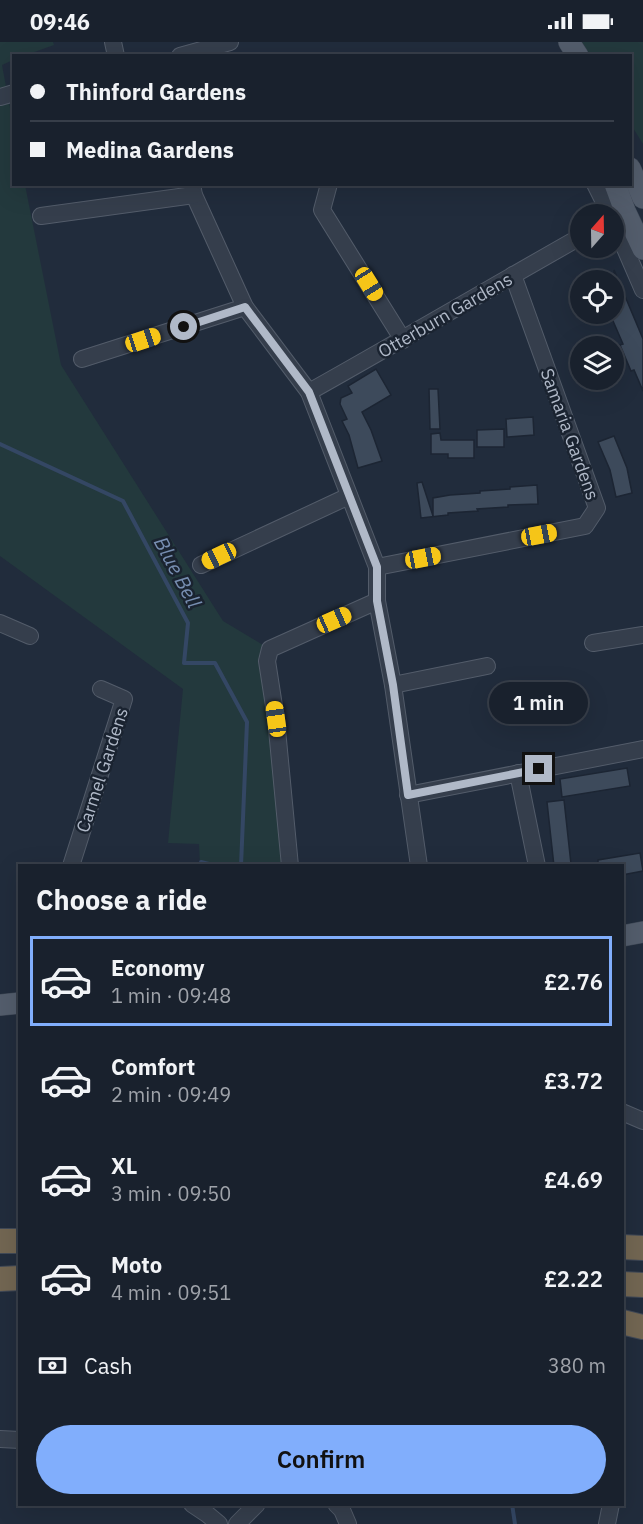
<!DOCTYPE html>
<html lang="en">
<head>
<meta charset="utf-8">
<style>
  :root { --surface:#19212d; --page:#222935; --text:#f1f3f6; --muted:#9fa3aa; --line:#373e49; --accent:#81aefc }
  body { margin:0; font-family:"IBM Plex Sans",sans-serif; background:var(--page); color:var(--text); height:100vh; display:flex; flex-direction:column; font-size:22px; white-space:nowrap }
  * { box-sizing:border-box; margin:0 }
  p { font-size:20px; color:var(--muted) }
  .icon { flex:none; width:33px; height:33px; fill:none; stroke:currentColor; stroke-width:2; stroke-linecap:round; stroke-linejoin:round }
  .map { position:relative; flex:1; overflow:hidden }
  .side { position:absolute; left:18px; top:822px; width:606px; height:642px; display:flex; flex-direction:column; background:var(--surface); border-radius:0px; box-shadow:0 6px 24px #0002,0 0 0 2px var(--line) }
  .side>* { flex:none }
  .hud { position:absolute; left:12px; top:12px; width:620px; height:132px; border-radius:0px; box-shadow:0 6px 24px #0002,0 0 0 2px var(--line); display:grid; align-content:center; height:132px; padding:0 18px; background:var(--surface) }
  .needle { width:39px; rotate:20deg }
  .tools { position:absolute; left:570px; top:162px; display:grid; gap:12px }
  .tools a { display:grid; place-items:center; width:54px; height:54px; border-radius:50%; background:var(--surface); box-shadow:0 6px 24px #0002,0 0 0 2px var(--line); font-size:30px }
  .end { position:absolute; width:27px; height:27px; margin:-14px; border:8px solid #b0b9c8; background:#111; box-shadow:0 0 0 3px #111 }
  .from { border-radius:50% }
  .bubble { position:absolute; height:42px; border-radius:21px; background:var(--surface); box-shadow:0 6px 24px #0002,0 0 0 2px var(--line); font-size:20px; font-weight:600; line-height:42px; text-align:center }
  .car { position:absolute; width:18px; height:36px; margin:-18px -9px; border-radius:8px; box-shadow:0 0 4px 2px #0007; background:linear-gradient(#f5c518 24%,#345 0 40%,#f5c518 0 76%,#345 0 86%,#f5c518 0) }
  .hud b { display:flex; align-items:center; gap:21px; height:57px; font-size:22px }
  .hud b+b { border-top:2px solid var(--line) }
  .hud i { width:15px; height:15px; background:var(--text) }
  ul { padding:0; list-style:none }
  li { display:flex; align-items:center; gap:18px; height:90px; margin:0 12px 9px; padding:0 6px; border:3px solid transparent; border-radius:0px }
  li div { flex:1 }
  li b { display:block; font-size:22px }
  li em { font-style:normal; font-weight:600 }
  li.on { border-color:var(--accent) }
  li>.icon { width:54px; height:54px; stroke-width:1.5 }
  h2 { padding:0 18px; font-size:27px; line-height:72px }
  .pay { display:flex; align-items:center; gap:15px; height:66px; padding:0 18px; font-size:22px }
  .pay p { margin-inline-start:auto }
  .primary-button { display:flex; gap:12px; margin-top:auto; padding:12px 18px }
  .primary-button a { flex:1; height:69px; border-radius:36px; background:var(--accent); color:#111; font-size:24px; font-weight:600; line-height:69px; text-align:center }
  .status { display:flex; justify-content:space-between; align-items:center; height:42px; padding:0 30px; background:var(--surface); direction:ltr }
  .status svg { height:16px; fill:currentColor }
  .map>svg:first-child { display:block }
  .green { fill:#23393d }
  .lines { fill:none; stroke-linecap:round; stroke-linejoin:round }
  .stream { stroke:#344764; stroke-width:4 }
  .building { fill:#3d4a5b; stroke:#1c2533; stroke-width:1.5 }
  .minor-casing { stroke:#535c6a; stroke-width:18 }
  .major-casing { stroke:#3e4755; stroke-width:22 }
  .highway-casing { stroke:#404957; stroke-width:26 }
  .minor { stroke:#353e4c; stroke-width:16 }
  .major { stroke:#535d6c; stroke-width:21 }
  .highway { stroke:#726652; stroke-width:24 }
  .route { stroke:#b0b9c8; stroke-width:8 }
  .labels { text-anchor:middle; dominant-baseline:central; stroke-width:5; stroke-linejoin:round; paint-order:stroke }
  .street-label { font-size:18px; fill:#b0b9c8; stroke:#1a2330 }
  .water-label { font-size:20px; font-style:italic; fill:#778eb1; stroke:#1a2330 }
</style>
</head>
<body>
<div class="status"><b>09:46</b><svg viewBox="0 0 49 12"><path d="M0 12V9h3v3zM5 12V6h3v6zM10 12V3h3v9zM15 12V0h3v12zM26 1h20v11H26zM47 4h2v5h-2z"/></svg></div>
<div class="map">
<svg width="643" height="1482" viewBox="0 0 643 1482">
  <rect width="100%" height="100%" fill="#212c3c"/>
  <g class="green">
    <polygon points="0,0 53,0 54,3 26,13 14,14 13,18 2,23 13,82 14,142 25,143 61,323 223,579 263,603 262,625 289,823 200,823 199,802 168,801 183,647 0,514"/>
    <polygon points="582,0 643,0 643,102 630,81 630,14 590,13"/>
  </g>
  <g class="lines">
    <g class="stream">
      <polyline points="0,402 123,459 188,581 184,621 215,621 247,680 241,824"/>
      <polyline points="201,824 201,820 217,824"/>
      <polyline points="512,1462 515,1482"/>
    </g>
  </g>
  <g class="building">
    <polygon points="614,228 643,297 643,349 634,328 631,329 620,303 623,302 610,272 614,272"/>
    <polygon points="376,327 391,353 362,370 371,388 382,419 358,426 349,393 342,379 347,377 340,362 341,356 352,351 348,344"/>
    <polygon points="429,347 438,347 440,387 430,387"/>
    <polygon points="533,375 534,393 507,395 506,377"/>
    <polygon points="504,387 504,405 477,405 477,388"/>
    <polygon points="440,391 441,398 474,398 474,416 448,416 448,412 431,412 431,392"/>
    <polygon points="614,394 627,426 632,451 616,455 610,428 598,400"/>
    <polygon points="422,440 433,474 433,456 450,453 480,451 480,449 510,447 510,445 537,443 538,462 508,463 508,465 477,467 478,469 448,471 448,473 421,476 417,441"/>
    <polygon points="627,726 630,744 562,755 560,737"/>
    <polygon points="564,758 571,822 554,824 547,760"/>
    <polygon points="640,811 643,829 622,833 622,824 598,824 598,818"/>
  </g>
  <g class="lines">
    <g class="minor-casing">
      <g id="minor">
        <polyline points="113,0 116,14"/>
        <polyline points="180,14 230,0"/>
        <polyline points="0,55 14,51"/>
        <polyline points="192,142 194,153 245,265 309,350 377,525 377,559 393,643 419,824"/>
        <polyline points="329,142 322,168 403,298"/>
        <polyline points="595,142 610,172"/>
        <polyline points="41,174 194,153"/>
        <polyline points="614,181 643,248"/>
        <polyline points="82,317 245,265"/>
        <path d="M309,350C400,299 490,246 580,195"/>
        <polyline points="201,523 349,454"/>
        <polyline points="377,525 585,484 597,466 513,233"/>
        <polyline points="0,581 30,594"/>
        <polyline points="593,601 643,593"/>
        <polyline points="393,643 487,624"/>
        <polyline points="518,731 537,824"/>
        <polyline points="408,753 643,707"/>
        <polyline points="71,824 124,657 101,647"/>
        <polyline points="290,824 276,677 267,619 270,607 377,559"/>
        <polyline points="622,1070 643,1079"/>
        <polyline points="0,1397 20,1398"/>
        <polyline points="192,1462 207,1472 219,1482"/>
        <polyline points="336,1462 342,1468 348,1482"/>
        <polyline points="237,1482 257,1462"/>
        <polyline points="607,1482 611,1462"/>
      </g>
    </g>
    <g class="major-casing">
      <g id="major">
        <polyline points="569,0 578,14"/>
        <polyline points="630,126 643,156"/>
        <polyline points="615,142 625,169 643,207"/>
        <polyline points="622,894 643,890"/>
        <polyline points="0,963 20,961"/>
      </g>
    </g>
    <g class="highway-casing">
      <g id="highway">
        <polyline points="0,1199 20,1199"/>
        <polyline points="622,1205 643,1206"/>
        <polyline points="0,1237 20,1236"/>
        <polyline points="622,1242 643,1243"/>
        <polyline points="622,1280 643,1285"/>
      </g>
    </g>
    <use href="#minor" class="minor"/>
    <use href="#major" class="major"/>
    <use href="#highway" class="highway"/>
  </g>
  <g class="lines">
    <polyline class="route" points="184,285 245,265 309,350 377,525 377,559 393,643 408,753 539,727"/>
  </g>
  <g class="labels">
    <g class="street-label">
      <text transform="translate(445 273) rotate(-30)">Otterburn Gardens</text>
      <text transform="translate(570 392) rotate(70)">Samaria Gardens</text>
      <text transform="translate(102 728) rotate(-72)">Carmel Gardens</text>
    </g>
    <g class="water-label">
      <text transform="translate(178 530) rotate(62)">Blue Bell</text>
    </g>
  </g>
</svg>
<div class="tools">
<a><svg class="needle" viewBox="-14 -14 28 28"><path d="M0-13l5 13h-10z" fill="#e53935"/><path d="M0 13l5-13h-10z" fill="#9fa3aa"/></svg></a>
<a><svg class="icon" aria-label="locate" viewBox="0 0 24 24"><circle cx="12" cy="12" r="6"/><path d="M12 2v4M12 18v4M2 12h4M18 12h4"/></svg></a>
<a><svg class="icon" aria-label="layers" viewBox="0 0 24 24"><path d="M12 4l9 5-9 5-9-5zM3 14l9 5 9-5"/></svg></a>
</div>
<i class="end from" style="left:184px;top:285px"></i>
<i class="end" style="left:539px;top:727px"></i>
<div class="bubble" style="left:489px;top:640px;width:99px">1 min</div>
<i class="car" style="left:369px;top:242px;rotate:148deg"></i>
<i class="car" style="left:143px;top:298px;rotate:72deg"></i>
<i class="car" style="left:539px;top:493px;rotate:79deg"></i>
<i class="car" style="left:219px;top:514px;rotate:245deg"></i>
<i class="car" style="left:423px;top:516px;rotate:79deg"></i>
<i class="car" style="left:334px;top:578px;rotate:66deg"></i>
<i class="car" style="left:276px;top:677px;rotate:352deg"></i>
<div class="hud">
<b><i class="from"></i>Thinford Gardens</b>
<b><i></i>Medina Gardens</b>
</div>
<section class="side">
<h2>Choose a ride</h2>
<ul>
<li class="on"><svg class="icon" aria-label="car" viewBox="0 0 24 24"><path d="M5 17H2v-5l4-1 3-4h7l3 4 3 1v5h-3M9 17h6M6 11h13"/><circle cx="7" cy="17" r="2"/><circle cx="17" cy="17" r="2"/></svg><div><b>Economy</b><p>1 min · 09:48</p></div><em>£2.76</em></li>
<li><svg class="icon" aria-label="car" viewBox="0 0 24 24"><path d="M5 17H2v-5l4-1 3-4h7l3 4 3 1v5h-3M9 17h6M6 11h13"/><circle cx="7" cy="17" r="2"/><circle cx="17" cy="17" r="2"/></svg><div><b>Comfort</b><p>2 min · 09:49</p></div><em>£3.72</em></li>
<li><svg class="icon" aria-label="car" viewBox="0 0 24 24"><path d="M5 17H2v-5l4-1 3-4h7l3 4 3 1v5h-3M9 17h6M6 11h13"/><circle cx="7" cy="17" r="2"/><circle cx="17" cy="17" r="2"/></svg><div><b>XL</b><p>3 min · 09:50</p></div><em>£4.69</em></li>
<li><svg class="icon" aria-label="car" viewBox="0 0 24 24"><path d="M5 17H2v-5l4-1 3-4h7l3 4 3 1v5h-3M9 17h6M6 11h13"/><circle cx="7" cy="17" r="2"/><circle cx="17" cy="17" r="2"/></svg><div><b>Moto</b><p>4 min · 09:51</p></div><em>£2.22</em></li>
</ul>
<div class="pay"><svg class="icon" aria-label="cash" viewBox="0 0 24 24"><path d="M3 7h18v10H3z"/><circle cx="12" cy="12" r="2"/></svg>Cash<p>380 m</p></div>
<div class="primary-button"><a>Confirm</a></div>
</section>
</div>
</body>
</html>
